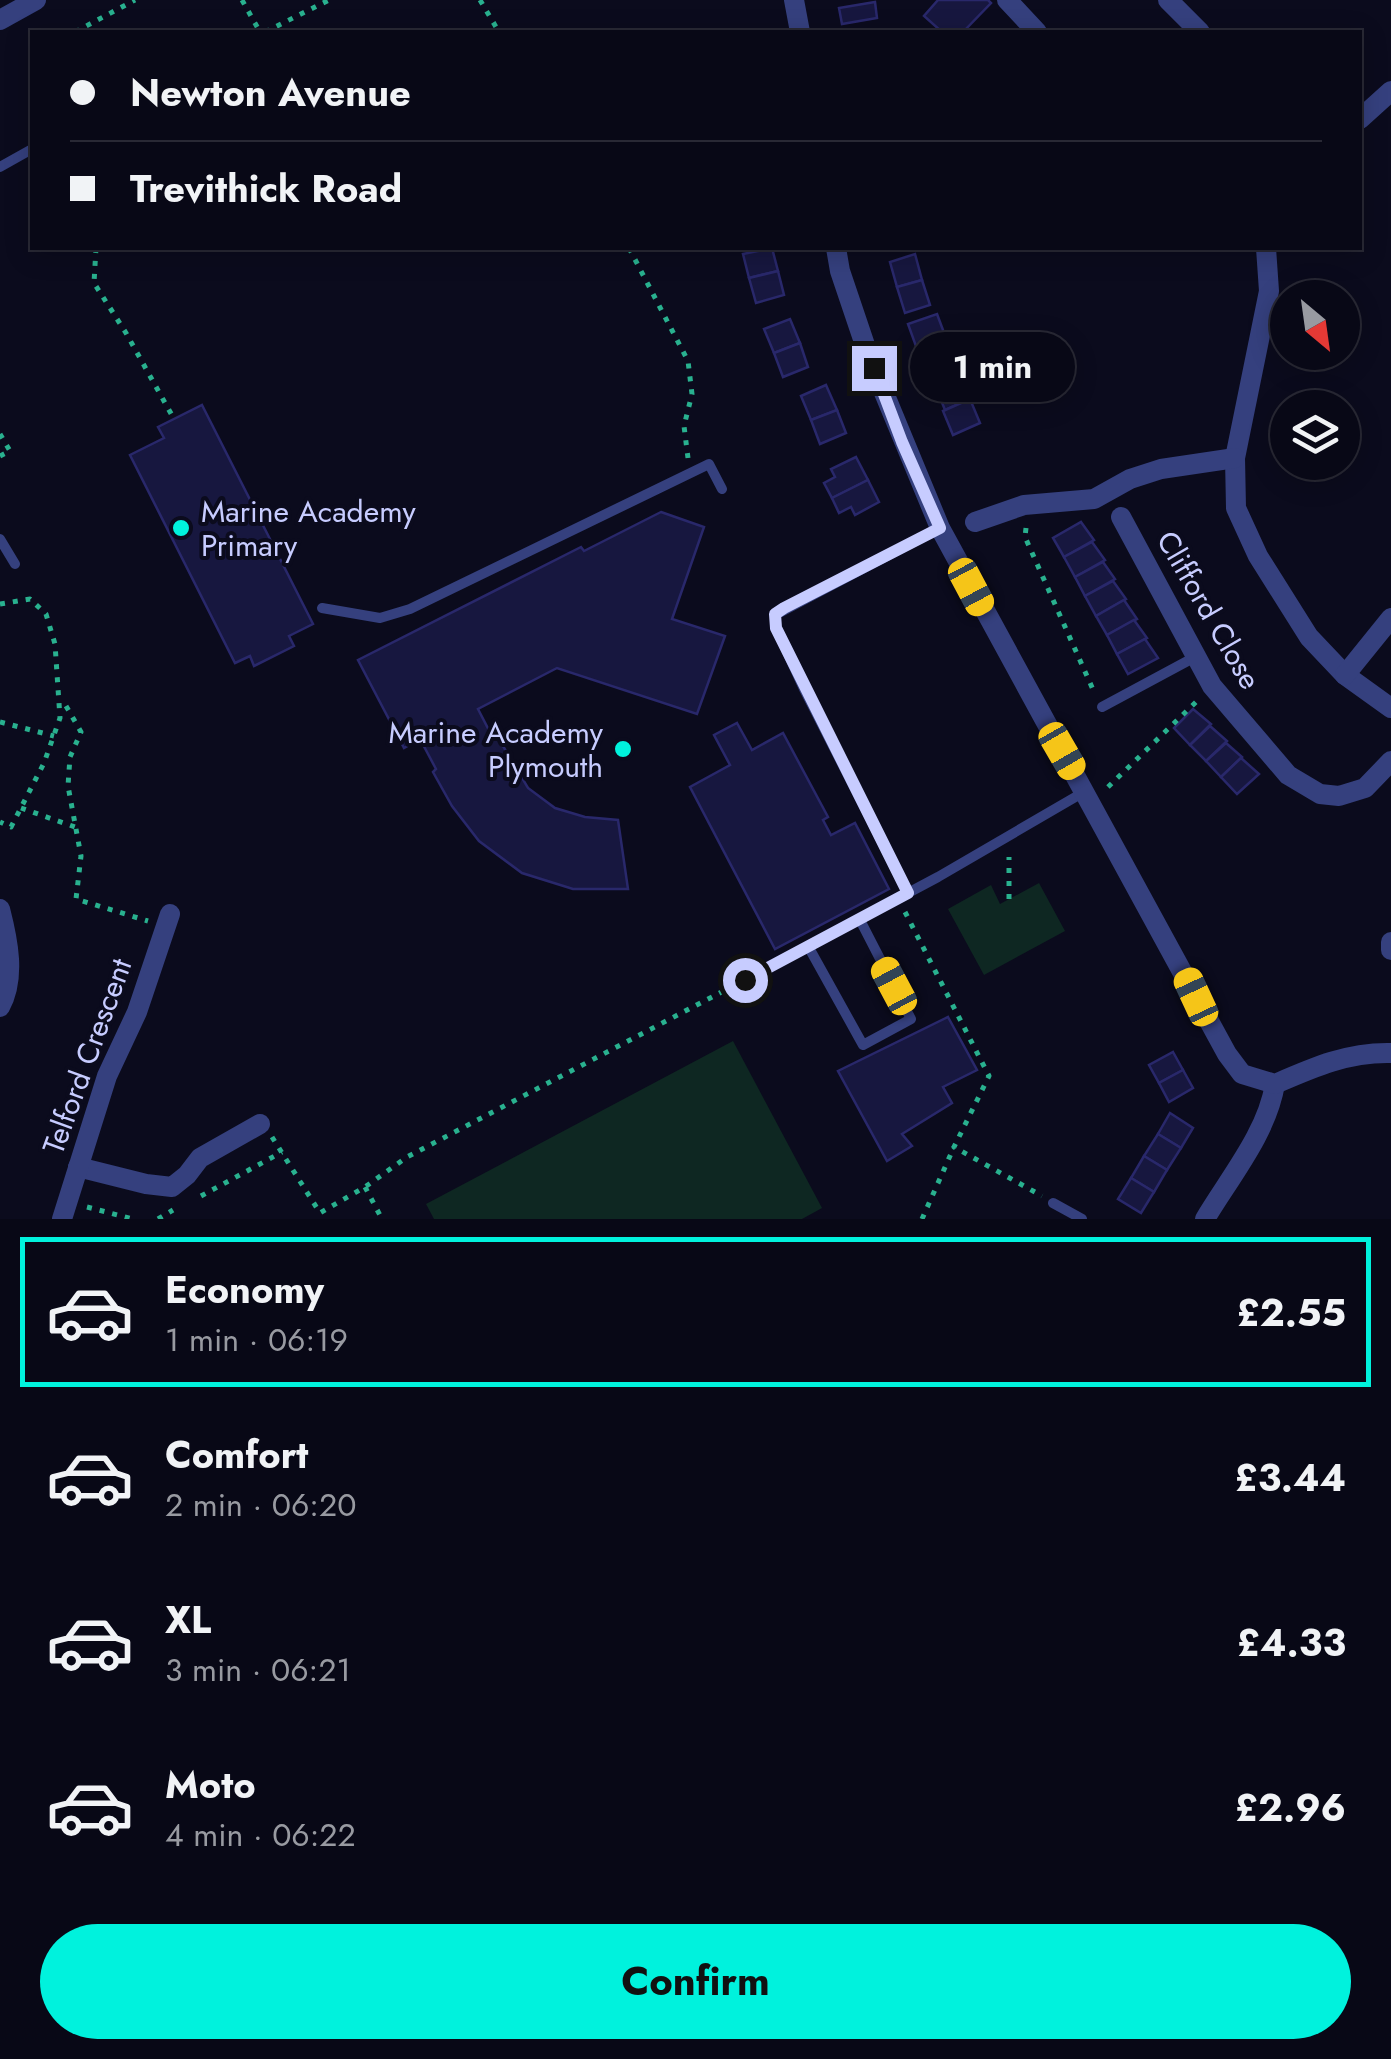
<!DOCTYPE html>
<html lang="en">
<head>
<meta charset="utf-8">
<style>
  :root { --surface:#080816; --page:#11111f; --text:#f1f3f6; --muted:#989aa1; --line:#292935; --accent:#00f2dd }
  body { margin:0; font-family:Jost,sans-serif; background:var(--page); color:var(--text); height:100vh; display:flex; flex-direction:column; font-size:38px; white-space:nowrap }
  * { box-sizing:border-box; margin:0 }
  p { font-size:32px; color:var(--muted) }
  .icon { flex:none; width:55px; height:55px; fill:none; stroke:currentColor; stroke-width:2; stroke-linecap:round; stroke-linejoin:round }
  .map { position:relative; height:1219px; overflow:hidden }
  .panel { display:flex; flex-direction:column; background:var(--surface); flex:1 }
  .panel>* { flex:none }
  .hud { position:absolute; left:30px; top:30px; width:1332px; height:220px; border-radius:0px; box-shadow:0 5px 25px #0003,0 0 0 2px var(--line); display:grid; align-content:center; height:220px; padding:0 40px; background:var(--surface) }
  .needle { width:65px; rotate:151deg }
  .buttons { position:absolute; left:1270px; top:280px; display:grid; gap:20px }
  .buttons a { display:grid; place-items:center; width:90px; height:90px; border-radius:50%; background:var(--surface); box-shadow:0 5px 25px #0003,0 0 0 2px var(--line); font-size:50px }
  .end { position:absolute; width:45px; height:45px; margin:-22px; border:12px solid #c7ccff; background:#111; box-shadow:0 0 0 5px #111 }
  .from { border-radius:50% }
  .bubble { position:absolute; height:70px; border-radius:35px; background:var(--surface); box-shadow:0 5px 25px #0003,0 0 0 2px var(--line); font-size:32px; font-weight:700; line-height:70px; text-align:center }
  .car { position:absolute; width:30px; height:60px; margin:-30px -15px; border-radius:12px; box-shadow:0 0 8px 2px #0007; background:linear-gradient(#f5c518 24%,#345 0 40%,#f5c518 0 76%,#345 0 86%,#f5c518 0) }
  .hud b { display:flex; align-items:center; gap:35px; height:95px; font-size:38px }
  .hud b+b { border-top:2px solid var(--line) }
  .hud i { width:25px; height:25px; background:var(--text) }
  ul { padding:18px 0 0; list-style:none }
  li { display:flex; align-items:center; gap:30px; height:150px; margin:0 20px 15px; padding:0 20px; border:5px solid transparent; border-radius:0px }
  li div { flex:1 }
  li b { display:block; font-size:38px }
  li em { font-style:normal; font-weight:700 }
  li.on { border-color:var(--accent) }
  li>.icon { width:90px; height:90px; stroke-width:1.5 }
  .button { display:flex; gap:20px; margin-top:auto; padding:20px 40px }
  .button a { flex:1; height:115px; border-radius:60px; background:var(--accent); color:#111; font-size:40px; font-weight:700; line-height:115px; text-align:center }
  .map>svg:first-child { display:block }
  .green { fill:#0e2722 }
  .building { fill:#17173f; stroke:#29286b; stroke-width:2.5 }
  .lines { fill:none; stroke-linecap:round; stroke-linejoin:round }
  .path { stroke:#29b18f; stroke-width:5; stroke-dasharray:5 8; stroke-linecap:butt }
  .service { stroke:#35407e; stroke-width:10 }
  .minor { stroke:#35407e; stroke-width:20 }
  .tertiary { stroke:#35407e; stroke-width:20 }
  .route { stroke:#c7ccff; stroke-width:12 }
  .poi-dot { fill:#00f2dd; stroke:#0b0b1d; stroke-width:4 }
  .labels { text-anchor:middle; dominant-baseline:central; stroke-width:8; stroke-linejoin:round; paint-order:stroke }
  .poi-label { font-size:30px; fill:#c7ccff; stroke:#0b0b1d; text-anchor:start }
  .street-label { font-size:30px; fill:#c7ccff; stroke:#0b0b1d }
</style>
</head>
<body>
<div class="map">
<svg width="1391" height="1219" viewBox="0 0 1391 1219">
  <rect width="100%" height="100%" fill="#0b0b1d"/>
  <g class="green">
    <polygon points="1039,883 1065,931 984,975 948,909 991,885 1000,904"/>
    <polygon points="733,1041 822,1208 802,1219 434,1219 426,1204"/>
  </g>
  <g class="building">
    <polygon points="938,0 988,0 991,3 963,32 942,32 924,16"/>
    <polygon points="875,2 877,18 842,24 839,8"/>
    <polygon points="772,248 778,271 749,278 743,254"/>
    <polygon points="915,254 922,280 897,287 890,262"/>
    <polygon points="778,271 784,295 756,303 749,278"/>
    <polygon points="922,280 930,305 905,313 897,287"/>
    <polygon points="937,314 946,338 917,349 908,324"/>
    <polygon points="790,319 800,343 774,353 764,329"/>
    <polygon points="946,338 954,361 926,372 917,349"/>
    <polygon points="800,343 808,367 783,377 774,353"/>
    <polygon points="958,376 968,400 945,410 935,385"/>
    <polygon points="826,385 837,410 811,420 801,396"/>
    <polygon points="970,399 980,423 953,435 943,411"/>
    <polygon points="202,405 313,624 289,636 294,646 254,666 250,656 235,663 130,455 164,438 158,427"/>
    <polygon points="837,410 846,433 820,444 811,420"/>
    <polygon points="856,457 868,480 832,498 824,483 835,477 831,469"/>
    <polygon points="868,480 879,502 855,515 851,507 839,513 832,498"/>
    <polygon points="661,512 704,527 672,619 725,636 697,714 557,668 478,709 493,738 497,736 528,788 555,808 585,817 618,820 628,889 573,889 522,873 479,841 452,806 433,772 436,769 420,739 404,748 358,660 581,547 584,551"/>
    <polygon points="1081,522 1094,540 1064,557 1053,538"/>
    <polygon points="1092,542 1105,560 1075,577 1064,557"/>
    <polygon points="1103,562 1115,579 1085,596 1075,577"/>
    <polygon points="1113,581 1126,599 1096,616 1085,596"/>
    <polygon points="1124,600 1137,619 1107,635 1096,616"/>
    <polygon points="1134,620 1147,638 1117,654 1107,635"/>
    <polygon points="1145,639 1158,658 1128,674 1117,654"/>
    <polygon points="1193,709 1211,724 1190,745 1174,728"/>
    <polygon points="737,723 752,750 783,733 828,817 823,820 831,835 855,823 889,889 775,949 690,787 730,765 714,735"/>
    <polygon points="1210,726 1227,741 1206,761 1190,745"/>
    <polygon points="1226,743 1242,757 1221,777 1206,761"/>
    <polygon points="1241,758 1259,774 1237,794 1221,777"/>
    <polygon points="948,1017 977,1070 943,1087 952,1103 902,1134 912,1146 887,1161 838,1071"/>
    <polygon points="1173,1052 1183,1070 1159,1083 1149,1065"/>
    <polygon points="1183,1070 1193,1088 1169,1102 1159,1083"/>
    <polygon points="1170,1113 1193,1128 1181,1148 1158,1134"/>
    <polygon points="1158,1134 1181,1148 1167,1170 1144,1156"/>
    <polygon points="1144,1156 1167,1170 1154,1192 1131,1178"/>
    <polygon points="1131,1178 1154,1192 1141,1213 1118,1199"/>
  </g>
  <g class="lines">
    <g class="path">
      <polyline points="242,0 260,32"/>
      <polyline points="480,0 499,32"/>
      <polyline points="75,32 135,0"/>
      <polyline points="265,32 329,0"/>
      <polyline points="96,248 94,283 126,333 174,419"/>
      <polyline points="629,248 688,361 692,394 684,426 688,458"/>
      <polyline points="0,434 10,451 0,456"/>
      <polyline points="1026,528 1025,537 1095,694"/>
      <polyline points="0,604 30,599 46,614 55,644 60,718 44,763 11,827 0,822"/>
      <polyline points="66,706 81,732 70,757 68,786 81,856 76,899 148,921"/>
      <polyline points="0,722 54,736"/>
      <polyline points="1108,787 1197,701"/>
      <polyline points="21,808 75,827"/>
      <polyline points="1009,899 1009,857"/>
      <polyline points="905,912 989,1076 954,1147 1042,1196"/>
      <polyline points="272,1137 320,1213 365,1187 407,1157 731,987"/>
      <polyline points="365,1187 382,1219"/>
      <polyline points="201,1196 282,1152"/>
      <polyline points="87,1207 133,1219"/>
      <polyline points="158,1219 173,1210"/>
      <polyline points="922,1219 954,1147"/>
    </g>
    <g class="service">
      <polyline points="0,167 32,149"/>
      <polyline points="0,539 15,564"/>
      <polyline points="322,608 380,618 410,609 709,464 722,489"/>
      <polyline points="1102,707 1195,657"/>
      <polyline points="908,893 804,689 776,628 775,615 940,528"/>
      <polyline points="808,946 863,1045 911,1019 860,920"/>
      <polyline points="745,980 938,877 1084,792"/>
      <polyline points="1053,1203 1082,1219"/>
    </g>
    <g class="minor">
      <polyline points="1007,0 1037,32"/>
      <polyline points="1168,0 1200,32"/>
      <polyline points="0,20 36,0"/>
      <polyline points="1360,119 1391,91"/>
      <polyline points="1266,248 1269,291 1235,458 1236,508 1258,556 1309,637 1345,675 1391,708"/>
      <polyline points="1121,517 1212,686 1288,775 1320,794 1339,796 1365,788 1391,761"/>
      <polyline points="975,522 1024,505 1094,499 1130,479 1161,469 1235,458"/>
      <polyline points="1345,675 1391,618"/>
      <path d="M0,909C8,940 16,978 0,1007"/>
      <polyline points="1391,942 1391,950"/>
      <polyline points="78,1167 146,1184 172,1187 187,1175 200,1158 260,1124"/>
      <polyline points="62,1219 107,1076 137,1012 170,914"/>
      <path d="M1205,1219C1230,1177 1267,1133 1275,1084"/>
    </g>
    <g class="tertiary">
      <polyline points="794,0 800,32"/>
      <path d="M836,248L840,271L868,354L940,528L1227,1054L1242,1074L1275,1084C1314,1067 1348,1052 1391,1053"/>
    </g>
  </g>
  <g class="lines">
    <polyline class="route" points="745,980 908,893 776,628 775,614 784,608 940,528 902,442 874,368"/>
  </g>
  <g class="poi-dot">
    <circle cx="181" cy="528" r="10"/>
    <circle cx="623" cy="749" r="10"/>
  </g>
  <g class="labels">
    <g class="poi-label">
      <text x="201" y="511">Marine Academy<tspan x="201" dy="34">Primary</tspan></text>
      <text x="603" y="732" text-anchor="end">Marine Academy<tspan x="603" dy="34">Plymouth</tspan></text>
    </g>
    <g class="street-label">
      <text transform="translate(1209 610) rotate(60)">Clifford Close</text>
      <text transform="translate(87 1056) rotate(-70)">Telford Crescent</text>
    </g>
  </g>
</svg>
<div class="buttons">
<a><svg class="needle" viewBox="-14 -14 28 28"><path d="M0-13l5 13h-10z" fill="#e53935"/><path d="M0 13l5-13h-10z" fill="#989aa1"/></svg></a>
<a><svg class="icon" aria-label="layers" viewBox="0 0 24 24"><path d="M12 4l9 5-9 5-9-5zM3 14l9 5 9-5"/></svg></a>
</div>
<i class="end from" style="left:745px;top:980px"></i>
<i class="end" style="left:874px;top:368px"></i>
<div class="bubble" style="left:910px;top:332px;width:165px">1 min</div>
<i class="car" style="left:971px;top:587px;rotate:152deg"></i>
<i class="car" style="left:1062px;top:751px;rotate:150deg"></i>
<i class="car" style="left:894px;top:986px;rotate:332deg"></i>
<i class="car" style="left:1196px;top:997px;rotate:335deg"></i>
<div class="hud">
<b><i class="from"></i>Newton Avenue</b>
<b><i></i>Trevithick Road</b>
</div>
</div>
<section class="panel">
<ul>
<li class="on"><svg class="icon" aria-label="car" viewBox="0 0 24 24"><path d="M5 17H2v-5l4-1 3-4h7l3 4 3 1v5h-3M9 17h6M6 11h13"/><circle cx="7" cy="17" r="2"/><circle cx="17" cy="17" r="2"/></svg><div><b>Economy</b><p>1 min · 06:19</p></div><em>£2.55</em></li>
<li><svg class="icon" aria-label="car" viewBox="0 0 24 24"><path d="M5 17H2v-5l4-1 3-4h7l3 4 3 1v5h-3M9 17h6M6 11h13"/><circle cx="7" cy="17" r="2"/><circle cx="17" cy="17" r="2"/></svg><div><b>Comfort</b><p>2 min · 06:20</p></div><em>£3.44</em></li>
<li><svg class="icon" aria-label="car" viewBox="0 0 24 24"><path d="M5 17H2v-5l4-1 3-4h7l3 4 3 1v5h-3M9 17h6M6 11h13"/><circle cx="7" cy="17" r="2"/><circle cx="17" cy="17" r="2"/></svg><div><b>XL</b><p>3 min · 06:21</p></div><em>£4.33</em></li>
<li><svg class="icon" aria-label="car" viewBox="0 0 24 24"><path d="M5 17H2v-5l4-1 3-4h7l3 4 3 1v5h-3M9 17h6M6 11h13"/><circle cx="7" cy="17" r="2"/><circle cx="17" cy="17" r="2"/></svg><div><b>Moto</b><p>4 min · 06:22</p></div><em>£2.96</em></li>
</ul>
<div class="button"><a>Confirm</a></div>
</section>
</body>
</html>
